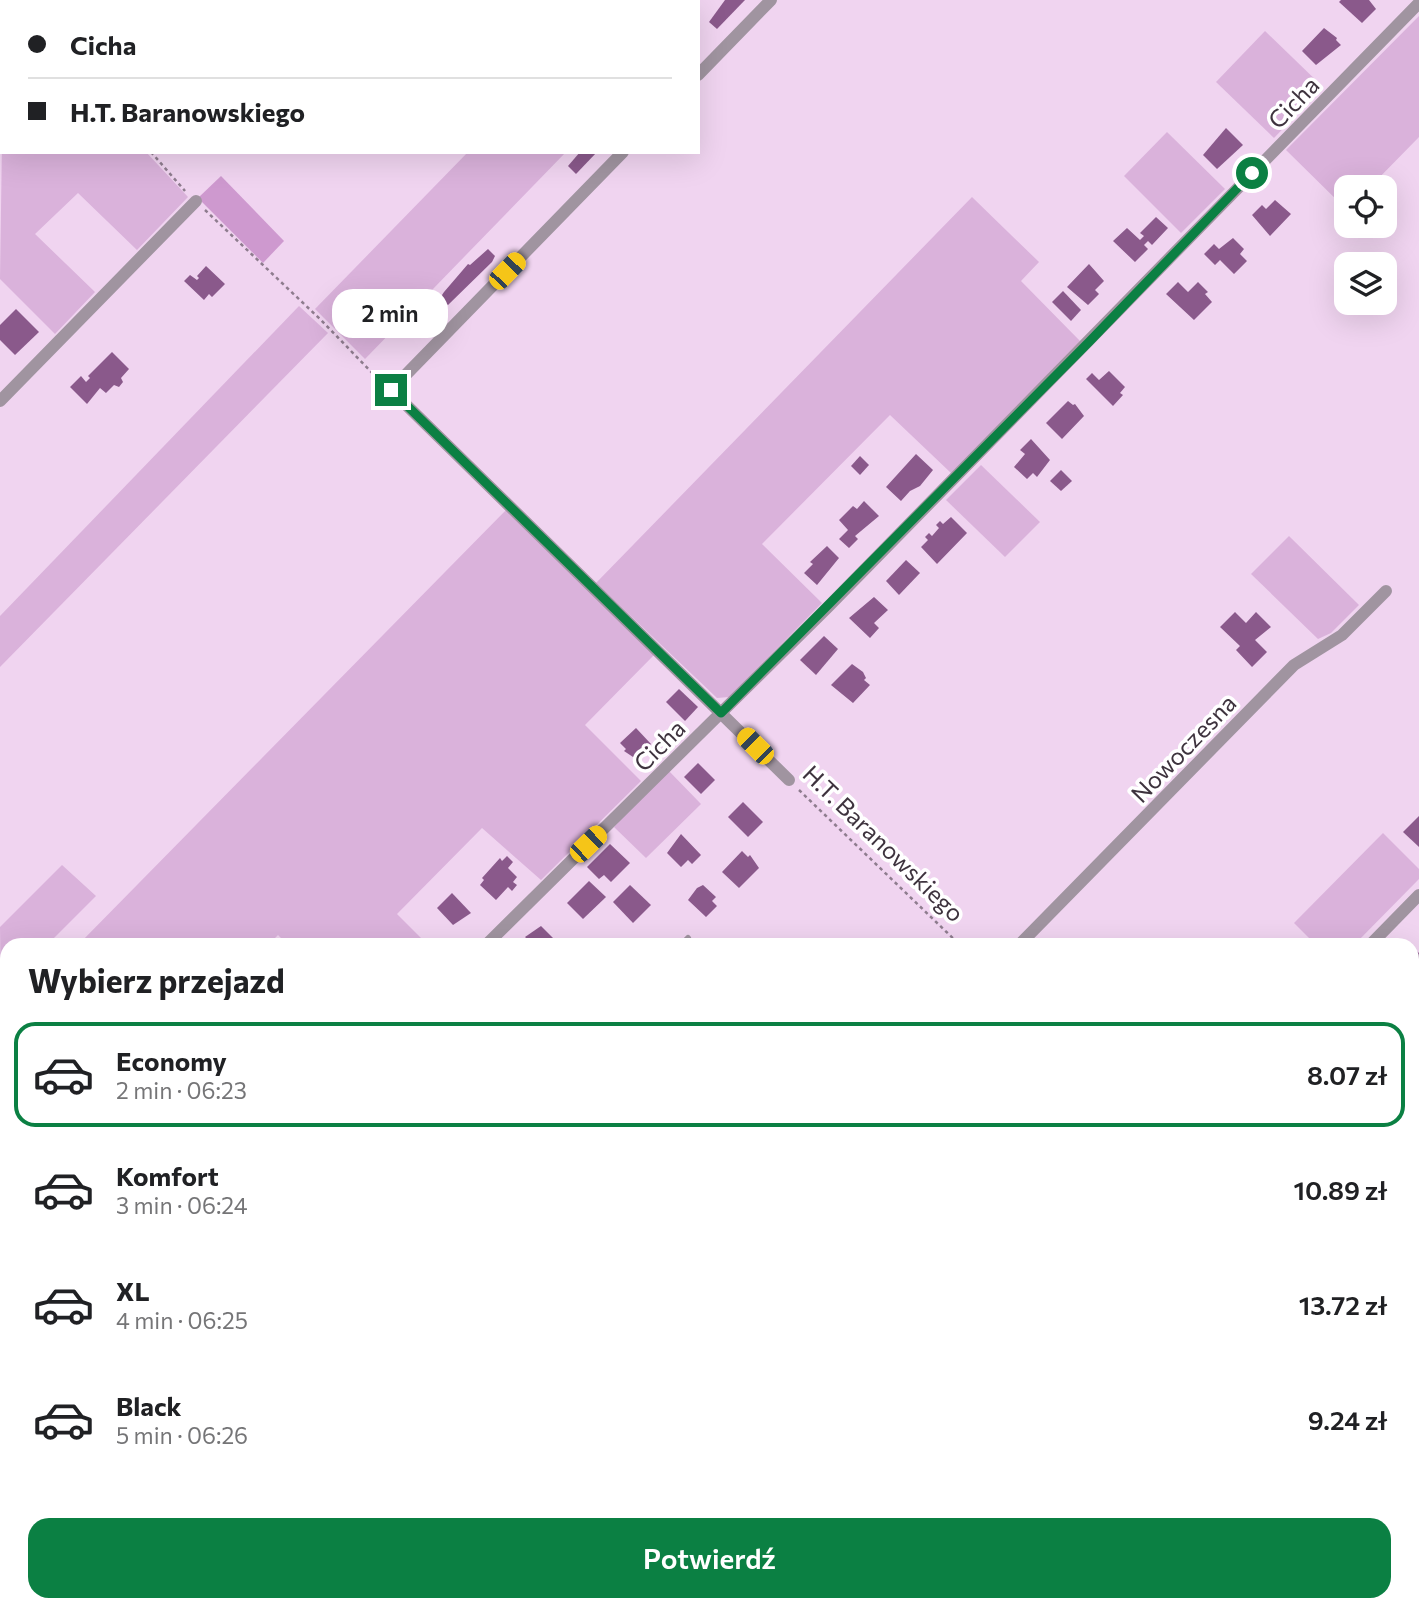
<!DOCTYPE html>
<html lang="pl">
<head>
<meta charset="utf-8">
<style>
  :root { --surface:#fff; --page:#f2f2f2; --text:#202124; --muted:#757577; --line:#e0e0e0; --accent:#0b8043 }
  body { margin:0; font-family:Commissioner,sans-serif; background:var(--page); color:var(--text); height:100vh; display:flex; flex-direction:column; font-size:26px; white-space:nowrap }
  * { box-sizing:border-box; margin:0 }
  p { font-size:23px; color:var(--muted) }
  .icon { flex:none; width:38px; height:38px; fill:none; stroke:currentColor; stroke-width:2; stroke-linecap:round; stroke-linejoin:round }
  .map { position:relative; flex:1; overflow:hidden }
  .details { position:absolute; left:0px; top:938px; width:1419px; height:674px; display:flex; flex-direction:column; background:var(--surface); border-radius:21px 21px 0 0; box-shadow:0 7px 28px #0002 }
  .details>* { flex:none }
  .hud { position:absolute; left:0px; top:0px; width:700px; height:154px; box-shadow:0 7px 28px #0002; display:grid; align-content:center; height:154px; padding:0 28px; background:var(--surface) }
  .fabs { position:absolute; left:1334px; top:175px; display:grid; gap:14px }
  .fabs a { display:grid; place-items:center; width:63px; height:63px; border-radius:14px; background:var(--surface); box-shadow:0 7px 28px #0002; font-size:35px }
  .end { position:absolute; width:32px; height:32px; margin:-16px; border:9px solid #0b8043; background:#fff; box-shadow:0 0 0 4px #fff }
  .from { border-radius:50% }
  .bubble { position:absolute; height:49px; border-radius:21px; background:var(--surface); box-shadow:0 7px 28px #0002; font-size:23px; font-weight:600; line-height:49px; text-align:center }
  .car { position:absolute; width:21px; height:42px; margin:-21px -10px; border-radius:9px; box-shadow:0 0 5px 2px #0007; background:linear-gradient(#f5c518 24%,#345 0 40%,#f5c518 0 76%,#345 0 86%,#f5c518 0) }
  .hud b { display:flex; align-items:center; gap:24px; height:66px; font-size:26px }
  .hud b+b { border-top:2px solid var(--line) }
  .hud i { width:18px; height:18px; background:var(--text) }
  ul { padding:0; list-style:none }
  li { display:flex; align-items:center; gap:21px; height:105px; margin:0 14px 10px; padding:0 14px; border:4px solid transparent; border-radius:21px }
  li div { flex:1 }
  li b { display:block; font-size:26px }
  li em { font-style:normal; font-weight:600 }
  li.selected { border-color:var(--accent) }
  li>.icon { width:63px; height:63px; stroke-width:1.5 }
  h2 { padding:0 28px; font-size:32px; line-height:84px }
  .cta { display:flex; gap:14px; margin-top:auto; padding:14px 28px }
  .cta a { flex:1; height:80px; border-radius:21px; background:var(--accent); color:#fff; font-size:28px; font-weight:600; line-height:80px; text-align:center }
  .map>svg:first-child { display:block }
  .built { fill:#eac8ea }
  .green { fill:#dab2db }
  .forest { fill:#ce99cf }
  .building { fill:#8a598b }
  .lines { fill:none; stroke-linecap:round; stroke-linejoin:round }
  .path { stroke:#8e7c8e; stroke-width:2.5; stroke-dasharray:3.5 3.5; stroke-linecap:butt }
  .lane { stroke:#a094a0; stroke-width:6 }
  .street { stroke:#a094a0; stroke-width:12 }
  .secondary { stroke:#827182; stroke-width:16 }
  .route { stroke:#0b8043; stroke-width:9 }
  .labels { text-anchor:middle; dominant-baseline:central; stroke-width:7; stroke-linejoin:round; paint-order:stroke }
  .street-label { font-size:24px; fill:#3e333e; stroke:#fff }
</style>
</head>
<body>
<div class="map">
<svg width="1419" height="1611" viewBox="0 0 1419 1611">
  <rect width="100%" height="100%" fill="#f0d4f0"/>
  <polygon class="built" points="170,1605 340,1605 337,1611 201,1611"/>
  <g class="green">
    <polygon points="1419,16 1419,137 1370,187 1346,187 1346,209 1286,150"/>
    <polygon points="1265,31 1323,87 1274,138 1216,82"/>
    <polygon points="1167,132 1225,189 1181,233 1124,176"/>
    <polygon points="2,141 2,152 146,152 188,197 137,250 78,193 35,234 95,292 55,334 0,279"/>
    <polygon points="468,152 566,152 365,359 315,309"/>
    <polygon points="972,197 1039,262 1021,281 1080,341 951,473 890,415 762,544 822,603 729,697 717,698 596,583"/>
    <polygon points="299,306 328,333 0,667 0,616"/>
    <polygon points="981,465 1040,522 1005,557 946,500"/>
    <polygon points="506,510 654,655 585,725 641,781 541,880 482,828 397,914 428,945 288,945 278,935 268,945 78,945"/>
    <polygon points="1289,536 1359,605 1331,633 1318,639 1251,574"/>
    <polygon points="667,769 701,804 646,858 614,827"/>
    <polygon points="1383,833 1419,869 1419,879 1354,945 1316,945 1294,923"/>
    <polygon points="62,865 96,896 47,945 7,945 7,986 1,992 0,927"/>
    <polygon points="1419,1009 1419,1099 1412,1092 1412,1016"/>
    <polygon points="1412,1311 1419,1312 1419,1501 1412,1500"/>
    <polygon points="727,1605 867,1605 866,1611 726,1611"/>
    <polygon points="992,1605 1074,1605 1073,1611 991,1611"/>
    <polygon points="1144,1605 1205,1605 1242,1611 1143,1611"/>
  </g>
  <polygon class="forest" points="221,176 284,241 263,263 198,198"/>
  <g class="building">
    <polygon points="725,0 745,0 717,29 709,22"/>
    <polygon points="1341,0 1369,0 1376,9 1362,23 1339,2"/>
    <polygon points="1324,28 1337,38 1336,40 1341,45 1316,65 1302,51"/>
    <polygon points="1226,128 1243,145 1217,169 1203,155"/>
    <polygon points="580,152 597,152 576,174 568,166"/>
    <polygon points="1275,200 1291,214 1270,236 1252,215 1262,205 1266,209"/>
    <polygon points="1156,217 1168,228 1152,245 1148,241 1144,245 1148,249 1135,262 1113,241 1127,228 1140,240 1144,236 1140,233"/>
    <polygon points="1233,238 1244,249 1240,254 1247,261 1234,274 1220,260 1215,265 1204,254 1214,244 1219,249"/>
    <polygon points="488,249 495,256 492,262 448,305 440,298 444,292 468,264 470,265"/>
    <polygon points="1089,264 1104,281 1095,290 1099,294 1088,305 1067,287"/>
    <polygon points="206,266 225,284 212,297 209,294 204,300 184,281 190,275 197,280 199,278 197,276"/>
    <polygon points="1178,282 1188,292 1198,282 1208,292 1205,294 1212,302 1194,320 1166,294"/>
    <polygon points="1063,291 1081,310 1071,321 1052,302"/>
    <polygon points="16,309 39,332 15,355 0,340 0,325"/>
    <polygon points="112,352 129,369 121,378 123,382 119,387 114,385 106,393 100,388 87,404 70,387 81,376 86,382 90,378 88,376"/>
    <polygon points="1109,371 1125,387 1120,393 1123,395 1113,406 1086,379 1092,373 1099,380"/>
    <polygon points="1068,401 1073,405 1075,404 1084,416 1062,439 1046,423"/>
    <polygon points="1031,439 1050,460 1037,477 1033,473 1027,479 1014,467 1025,454 1020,450"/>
    <polygon points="916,454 933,470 920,486 910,491 901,501 886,487"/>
    <polygon points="860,456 869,465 860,475 851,466"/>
    <polygon points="1061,470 1072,481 1061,491 1050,481"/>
    <polygon points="864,501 879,516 855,536 858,539 849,548 839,539 848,530 839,520 853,506 857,509"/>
    <polygon points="951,517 967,533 937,564 921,547 928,540 925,537 929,533 932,536 939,528 936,525 940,521 943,524"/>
    <polygon points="827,546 839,558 817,585 804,573 813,564 810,562"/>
    <polygon points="906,560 920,573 899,595 886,581"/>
    <polygon points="874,597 888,610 874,623 879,628 870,638 849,618"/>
    <polygon points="1235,612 1246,623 1256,612 1271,627 1255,640 1267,652 1252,667 1236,650 1240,646 1220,627"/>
    <polygon points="824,636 838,649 816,675 800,660"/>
    <polygon points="852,664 863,672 866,678 864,680 870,685 853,703 831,685"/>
    <polygon points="679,689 698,707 685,721 666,702"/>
    <polygon points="636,728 651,744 636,759 624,751 626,749 620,743"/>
    <polygon points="698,763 715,780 701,794 684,777"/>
    <polygon points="743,802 763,822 748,837 728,817"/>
    <polygon points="1419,816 1419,847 1403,832"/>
    <polygon points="681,834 701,855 692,864 688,860 681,867 667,853"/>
    <polygon points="610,844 630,863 611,882 604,875 599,879 587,867"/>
    <polygon points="742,851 748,857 750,855 759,868 739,888 722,872"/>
    <polygon points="507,856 513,862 508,868 517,877 513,882 517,885 512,891 508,887 496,900 480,885 484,880 482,878 500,858 502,861"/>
    <polygon points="589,881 606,897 583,919 567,903"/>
    <polygon points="630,885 651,905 633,923 613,902"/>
    <polygon points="703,885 716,897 712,901 717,906 706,917 688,900 697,888"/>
    <polygon points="452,893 471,913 453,925 437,908"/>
    <polygon points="541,926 555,940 550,945 533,945 525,937"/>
    <polygon points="1412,947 1419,953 1419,972 1412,978"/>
    <polygon points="0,1240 7,1241 4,1308 0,1307"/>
    <polygon points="1412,1516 1419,1517 1419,1539 1412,1538"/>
    <polygon points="590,1605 633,1605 632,1611 589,1611"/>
  </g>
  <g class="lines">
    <g class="path">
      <polyline points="14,0 16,2"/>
      <polyline points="151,152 185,191"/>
      <polyline points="205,210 321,320 381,382"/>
      <polyline points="799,790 960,945"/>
      <polyline points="133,1605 166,1611"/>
    </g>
    <g class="lane">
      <polyline points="681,945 688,938"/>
      <polyline points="405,1605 410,1611"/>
      <polyline points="936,1611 936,1605"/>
    </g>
    <g class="street">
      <polyline points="698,75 771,0"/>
      <polyline points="623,152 391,390 789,780"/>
      <polyline points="0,401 196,201"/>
      <polyline points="486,945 828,607 1419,3"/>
      <polyline points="1019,945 1294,665 1342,635 1386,591"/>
      <polyline points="1370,945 1419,895"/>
      <polyline points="0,1092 7,1093"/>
      <polyline points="1412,1307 1419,1308"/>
    </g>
    <g class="secondary">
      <polyline points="0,1021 7,1032"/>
      <polyline points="0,1594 7,1595"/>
      <polyline points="55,1605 85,1611"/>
      <polyline points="366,1605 368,1611"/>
    </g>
  </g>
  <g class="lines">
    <polyline class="route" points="391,390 721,713 1089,342 1252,173"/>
  </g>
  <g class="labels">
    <g class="street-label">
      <text transform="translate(1293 102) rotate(-46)">Cicha</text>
      <text transform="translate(659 745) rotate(-45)">Cicha</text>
      <text transform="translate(1183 748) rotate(-46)">Nowoczesna</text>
      <text transform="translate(884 843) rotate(44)">H.T. Baranowskiego</text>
    </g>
  </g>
</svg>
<div class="fabs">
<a><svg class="icon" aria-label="locate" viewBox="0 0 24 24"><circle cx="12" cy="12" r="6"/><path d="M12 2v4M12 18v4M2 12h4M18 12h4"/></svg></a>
<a><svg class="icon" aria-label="layers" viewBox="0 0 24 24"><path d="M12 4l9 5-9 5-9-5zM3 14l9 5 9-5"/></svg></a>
</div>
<i class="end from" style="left:1252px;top:173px"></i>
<i class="end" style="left:391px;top:390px"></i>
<div class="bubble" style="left:332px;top:289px;width:116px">2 min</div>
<i class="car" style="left:507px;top:271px;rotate:44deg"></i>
<i class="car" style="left:755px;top:746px;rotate:315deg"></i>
<i class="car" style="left:588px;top:844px;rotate:46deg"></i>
<div class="hud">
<b><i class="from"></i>Cicha</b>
<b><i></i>H.T. Baranowskiego</b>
</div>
<section class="details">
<h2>Wybierz przejazd</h2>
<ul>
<li class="selected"><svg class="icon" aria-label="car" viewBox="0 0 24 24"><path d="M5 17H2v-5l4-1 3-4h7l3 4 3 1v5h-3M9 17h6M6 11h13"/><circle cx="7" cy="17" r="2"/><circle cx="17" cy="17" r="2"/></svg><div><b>Economy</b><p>2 min · 06:23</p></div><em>8.07 zł</em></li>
<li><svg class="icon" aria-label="car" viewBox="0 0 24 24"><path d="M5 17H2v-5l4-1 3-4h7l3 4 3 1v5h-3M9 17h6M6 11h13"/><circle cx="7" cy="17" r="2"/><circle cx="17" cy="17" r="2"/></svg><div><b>Komfort</b><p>3 min · 06:24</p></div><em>10.89 zł</em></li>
<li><svg class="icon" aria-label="car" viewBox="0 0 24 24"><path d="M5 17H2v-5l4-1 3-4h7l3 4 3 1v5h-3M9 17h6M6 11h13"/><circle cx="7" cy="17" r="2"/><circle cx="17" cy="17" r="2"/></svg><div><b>XL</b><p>4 min · 06:25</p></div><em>13.72 zł</em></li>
<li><svg class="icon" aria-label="car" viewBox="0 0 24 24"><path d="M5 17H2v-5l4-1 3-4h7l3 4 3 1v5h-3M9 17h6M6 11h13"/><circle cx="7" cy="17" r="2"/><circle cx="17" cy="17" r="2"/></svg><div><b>Black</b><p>5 min · 06:26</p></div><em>9.24 zł</em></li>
</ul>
<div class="cta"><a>Potwierdź</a></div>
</section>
</div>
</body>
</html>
